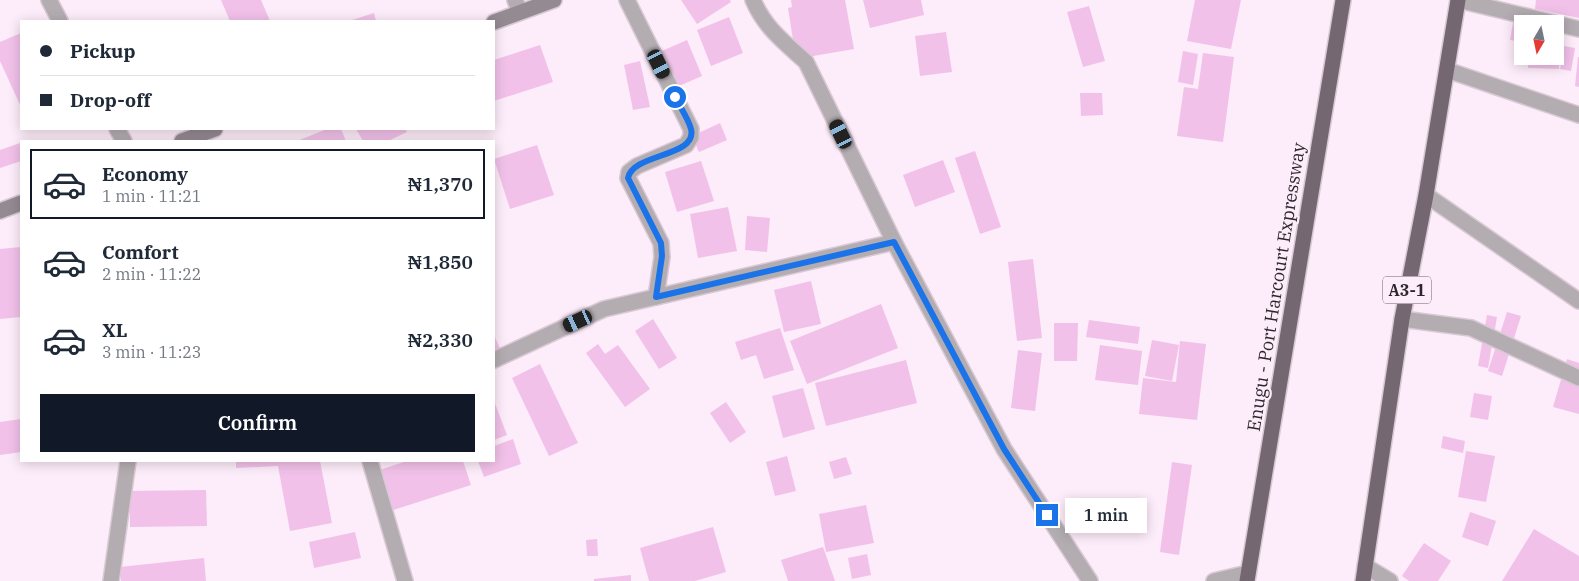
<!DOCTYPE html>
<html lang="en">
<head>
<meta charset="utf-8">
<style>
  :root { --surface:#fff; --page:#f6f6f7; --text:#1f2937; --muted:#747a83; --line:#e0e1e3; --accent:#111827 }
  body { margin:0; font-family:"IBM Plex Serif",serif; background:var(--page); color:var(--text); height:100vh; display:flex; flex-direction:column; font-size:19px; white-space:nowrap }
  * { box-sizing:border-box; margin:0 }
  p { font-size:16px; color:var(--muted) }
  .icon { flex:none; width:28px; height:28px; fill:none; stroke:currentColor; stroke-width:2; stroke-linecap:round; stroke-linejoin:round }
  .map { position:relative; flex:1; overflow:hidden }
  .details { position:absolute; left:20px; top:140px; width:475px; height:322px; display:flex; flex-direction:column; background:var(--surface); border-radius:0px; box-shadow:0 2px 12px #0003 }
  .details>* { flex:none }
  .hud { position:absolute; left:20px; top:20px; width:475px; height:110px; border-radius:0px; box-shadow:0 2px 12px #0003; display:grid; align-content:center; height:110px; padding:0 20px; background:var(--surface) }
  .needle { width:32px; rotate:189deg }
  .controls { position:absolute; left:1514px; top:15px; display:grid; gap:10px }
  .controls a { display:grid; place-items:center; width:50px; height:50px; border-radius:0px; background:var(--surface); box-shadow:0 2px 12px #0003; font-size:25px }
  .end { position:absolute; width:22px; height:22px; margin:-11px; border:6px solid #1a73e8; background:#fff; box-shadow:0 0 0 2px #fff }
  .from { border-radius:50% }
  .bubble { position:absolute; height:35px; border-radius:0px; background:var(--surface); box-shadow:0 2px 12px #0003; font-size:16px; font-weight:600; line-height:35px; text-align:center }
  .car { position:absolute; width:15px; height:30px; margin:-15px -8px; border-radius:6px; box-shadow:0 0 4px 1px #0007; background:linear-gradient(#222 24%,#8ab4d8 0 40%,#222 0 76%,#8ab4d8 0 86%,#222 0) }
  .hud b { display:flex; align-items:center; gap:18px; height:48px; font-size:19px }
  .hud b+b { border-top:1px solid var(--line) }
  .hud i { width:12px; height:12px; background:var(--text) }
  ul { padding:9px 0 0; list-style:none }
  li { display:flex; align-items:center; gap:15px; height:70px; margin:0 10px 8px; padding:0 10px; border:2px solid transparent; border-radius:0px }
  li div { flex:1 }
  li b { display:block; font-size:19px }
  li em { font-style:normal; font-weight:600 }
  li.selected { border-color:var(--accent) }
  li>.icon { width:45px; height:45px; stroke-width:1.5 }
  .cta { display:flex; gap:10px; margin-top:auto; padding:10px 20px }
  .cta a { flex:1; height:58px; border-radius:0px; background:var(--accent); color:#fff; font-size:20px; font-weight:600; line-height:58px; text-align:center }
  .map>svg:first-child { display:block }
  .building { fill:#f2c1e9 }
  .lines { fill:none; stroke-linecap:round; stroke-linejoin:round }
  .minor-casing { stroke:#d8c9d4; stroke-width:18 }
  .secondary-casing { stroke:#d8c9d4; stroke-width:18 }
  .trunk-casing { stroke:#d8c9d4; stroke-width:18 }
  .minor { stroke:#b3acb1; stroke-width:15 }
  .secondary { stroke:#948a92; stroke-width:15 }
  .trunk { stroke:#746772; stroke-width:15 }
  .route { stroke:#1a73e8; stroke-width:6 }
  .labels { text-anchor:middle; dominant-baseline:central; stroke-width:4.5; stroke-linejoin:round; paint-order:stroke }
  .shield { fill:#fdecf9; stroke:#6b626a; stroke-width:1 }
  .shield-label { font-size:16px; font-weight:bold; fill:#2d272c }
  .street-label { font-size:18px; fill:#2d272c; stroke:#fdecf9 }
</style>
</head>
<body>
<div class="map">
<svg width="1579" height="581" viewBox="0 0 1579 581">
  <rect width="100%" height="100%" fill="#fdecf9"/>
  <g class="building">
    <polygon points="221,0 261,0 270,21 230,21"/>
    <polygon points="681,0 730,0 731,2 697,24"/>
    <polygon points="791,0 845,0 854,49 796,59 788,8 792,7"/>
    <polygon points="863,0 921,0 924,15 870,28"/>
    <polygon points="1195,0 1241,0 1231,49 1187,41"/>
    <polygon points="1536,0 1579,0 1579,18 1535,9"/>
    <polygon points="1089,6 1105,61 1083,67 1067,12"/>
    <polygon points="1516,6 1534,10 1531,24 1522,24 1522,42 1510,40"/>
    <polygon points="374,13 376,21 349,21"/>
    <polygon points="729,17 743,53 711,66 697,30"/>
    <polygon points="946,32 952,72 920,76 915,36"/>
    <polygon points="21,33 21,107 0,61 0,42"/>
    <polygon points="687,40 702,76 670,90 655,54"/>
    <polygon points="540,45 553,82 494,101 494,60"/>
    <polygon points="1555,45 1560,45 1559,69 1528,68 1528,56 1555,56"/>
    <polygon points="1564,46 1575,48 1571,71 1560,69"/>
    <polygon points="1183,51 1198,54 1193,85 1178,82"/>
    <polygon points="1203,53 1234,57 1223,142 1177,136 1184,87 1198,89"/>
    <polygon points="1578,57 1579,57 1579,87 1575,86"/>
    <polygon points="640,61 650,107 633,110 624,65"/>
    <polygon points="1080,93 1102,93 1103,115 1081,116"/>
    <polygon points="720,123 727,140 699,152 692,136"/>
    <polygon points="327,129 341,129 346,141 297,141"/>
    <polygon points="356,129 405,129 407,132 388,141 363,141"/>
    <polygon points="20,143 21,161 0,168 0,150"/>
    <polygon points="537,145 554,195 510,209 494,159"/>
    <polygon points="975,151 1001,227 980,234 955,158"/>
    <polygon points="943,160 955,192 915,207 903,175"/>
    <polygon points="701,161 714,201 677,212 665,172"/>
    <polygon points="728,207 737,251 698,258 690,214"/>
    <polygon points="747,216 770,218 767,252 745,250"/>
    <polygon points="21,247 21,317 0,319 0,249"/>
    <polygon points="1033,259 1042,338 1017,341 1008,262"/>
    <polygon points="811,281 821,324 784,332 774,290"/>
    <polygon points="881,304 898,348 807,384 790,341"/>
    <polygon points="1507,312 1521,316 1502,376 1488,371"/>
    <polygon points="1487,315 1497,317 1488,368 1478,366"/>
    <polygon points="653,319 677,358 659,369 635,331"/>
    <polygon points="1089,320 1140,327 1138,344 1086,337"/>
    <polygon points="1054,323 1078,323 1077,361 1054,361"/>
    <polygon points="780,328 794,370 764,379 756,355 741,360 735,342"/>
    <polygon points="494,335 502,353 494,357"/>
    <polygon points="1152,340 1179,345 1172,381 1145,376"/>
    <polygon points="1180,341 1206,344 1197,420 1139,414 1143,378 1176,382"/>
    <polygon points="598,344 605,354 618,345 650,389 625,407 586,353"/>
    <polygon points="1100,345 1142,351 1138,385 1095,380"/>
    <polygon points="1018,350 1042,353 1035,411 1011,408"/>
    <polygon points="1567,359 1579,363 1579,414 1553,407"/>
    <polygon points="906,360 917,403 826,426 815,383"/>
    <polygon points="540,364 578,443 549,456 512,378"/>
    <polygon points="803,388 815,429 783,438 772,396"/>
    <polygon points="1474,393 1492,396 1488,420 1470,417"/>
    <polygon points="494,401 507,435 494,440"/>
    <polygon points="726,402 746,432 730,443 710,413"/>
    <polygon points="21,419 21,452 0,455 0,422"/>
    <polygon points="1443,436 1465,441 1463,453 1441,448"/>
    <polygon points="513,439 521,464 484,477 478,461 494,461 494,446"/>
    <polygon points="1466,451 1495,456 1486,502 1458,497"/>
    <polygon points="787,456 796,491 775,496 766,462"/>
    <polygon points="846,457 852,474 834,479 829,462"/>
    <polygon points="236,461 320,461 332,523 290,531 278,466 236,468"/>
    <polygon points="407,461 463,461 471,485 381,514 367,474"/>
    <polygon points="1172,462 1192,465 1179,555 1160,552"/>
    <polygon points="206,490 207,526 130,527 130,491"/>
    <polygon points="866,505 874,543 826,552 819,514"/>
    <polygon points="1470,512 1496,521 1488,546 1462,537"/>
    <polygon points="713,527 726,572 695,581 649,581 640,548"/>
    <polygon points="1534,529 1579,556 1579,581 1502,581"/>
    <polygon points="355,532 361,558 314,568 309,542"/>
    <polygon points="597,539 598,556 587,556 586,540"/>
    <polygon points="1424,543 1451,561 1438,581 1409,581 1402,576"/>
    <polygon points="823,547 835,581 788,581 781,560"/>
    <polygon points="867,554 871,575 852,579 848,558"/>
    <polygon points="204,558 206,581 121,581 120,567"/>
    <polygon points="631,575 631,581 594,581 594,579"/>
  </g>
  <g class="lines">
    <g class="minor-casing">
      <g id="minor">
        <polyline points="49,0 60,21"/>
        <polyline points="515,0 520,12"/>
        <polyline points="627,0 691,129 691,137 686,145 637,166 629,172 628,178 661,243 662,257 656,297"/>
        <path d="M753,0C765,28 784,42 806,62L894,242L1004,449L1090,581"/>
        <polyline points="1458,0 1579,29"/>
        <polyline points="1447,70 1579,115"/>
        <polyline points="117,129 124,141"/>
        <polyline points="1426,195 1579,301"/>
        <polyline points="1402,319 1471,328 1579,378"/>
        <polyline points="494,360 604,309 894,242"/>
        <polyline points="370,461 405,581"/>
        <polyline points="1365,566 1390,581"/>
        <polyline points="111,581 128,461"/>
        <polyline points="1214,581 1248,573"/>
      </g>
    </g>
    <g class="secondary-casing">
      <g id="secondary">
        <polyline points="494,22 554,0"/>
        <polyline points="182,141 215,129"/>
        <polyline points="0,211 21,203"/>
      </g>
    </g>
    <g class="trunk-casing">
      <g id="trunk">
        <polyline points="1247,581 1343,0"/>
        <polyline points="1363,581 1402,319 1426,195 1458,0"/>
      </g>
    </g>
    <use href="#minor" class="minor"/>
    <use href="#secondary" class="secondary"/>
    <use href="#trunk" class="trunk"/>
  </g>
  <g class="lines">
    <path class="route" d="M675,97C680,107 688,118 691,129C698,157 633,153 628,178L661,243L662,256L656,297L894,242L1004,449L1047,515"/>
  </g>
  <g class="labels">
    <rect class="shield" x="1383" y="276.5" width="48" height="27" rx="4"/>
    <g class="shield-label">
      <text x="1407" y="290">A3-1</text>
    </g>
    <g class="street-label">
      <text transform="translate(1276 287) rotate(-81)">Enugu - Port Harcourt Expressway</text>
    </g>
  </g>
</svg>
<div class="controls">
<a><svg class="needle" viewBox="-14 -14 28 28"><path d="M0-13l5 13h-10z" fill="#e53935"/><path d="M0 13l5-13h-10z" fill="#747a83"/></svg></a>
</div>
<i class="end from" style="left:675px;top:97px"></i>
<i class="end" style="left:1047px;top:515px"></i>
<div class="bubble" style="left:1065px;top:498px;width:82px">1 min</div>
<i class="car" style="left:659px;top:64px;rotate:154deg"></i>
<i class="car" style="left:841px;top:134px;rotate:334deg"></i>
<i class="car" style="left:578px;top:321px;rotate:245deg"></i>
<div class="hud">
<b><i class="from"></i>Pickup</b>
<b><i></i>Drop-off</b>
</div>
<section class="details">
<ul>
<li class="selected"><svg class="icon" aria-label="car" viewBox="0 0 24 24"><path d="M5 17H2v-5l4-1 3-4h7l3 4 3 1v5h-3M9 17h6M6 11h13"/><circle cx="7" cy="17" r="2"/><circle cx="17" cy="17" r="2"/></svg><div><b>Economy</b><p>1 min · 11:21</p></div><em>₦1,370</em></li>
<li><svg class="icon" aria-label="car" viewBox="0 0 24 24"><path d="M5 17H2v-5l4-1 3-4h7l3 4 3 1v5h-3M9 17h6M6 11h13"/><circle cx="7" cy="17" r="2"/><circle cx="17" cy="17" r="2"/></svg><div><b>Comfort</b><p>2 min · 11:22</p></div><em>₦1,850</em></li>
<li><svg class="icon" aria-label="car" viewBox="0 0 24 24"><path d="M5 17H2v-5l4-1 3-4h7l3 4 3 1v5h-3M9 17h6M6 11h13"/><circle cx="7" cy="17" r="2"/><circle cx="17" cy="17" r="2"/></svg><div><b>XL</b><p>3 min · 11:23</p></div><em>₦2,330</em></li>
</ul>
<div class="cta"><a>Confirm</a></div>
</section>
</div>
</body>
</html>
